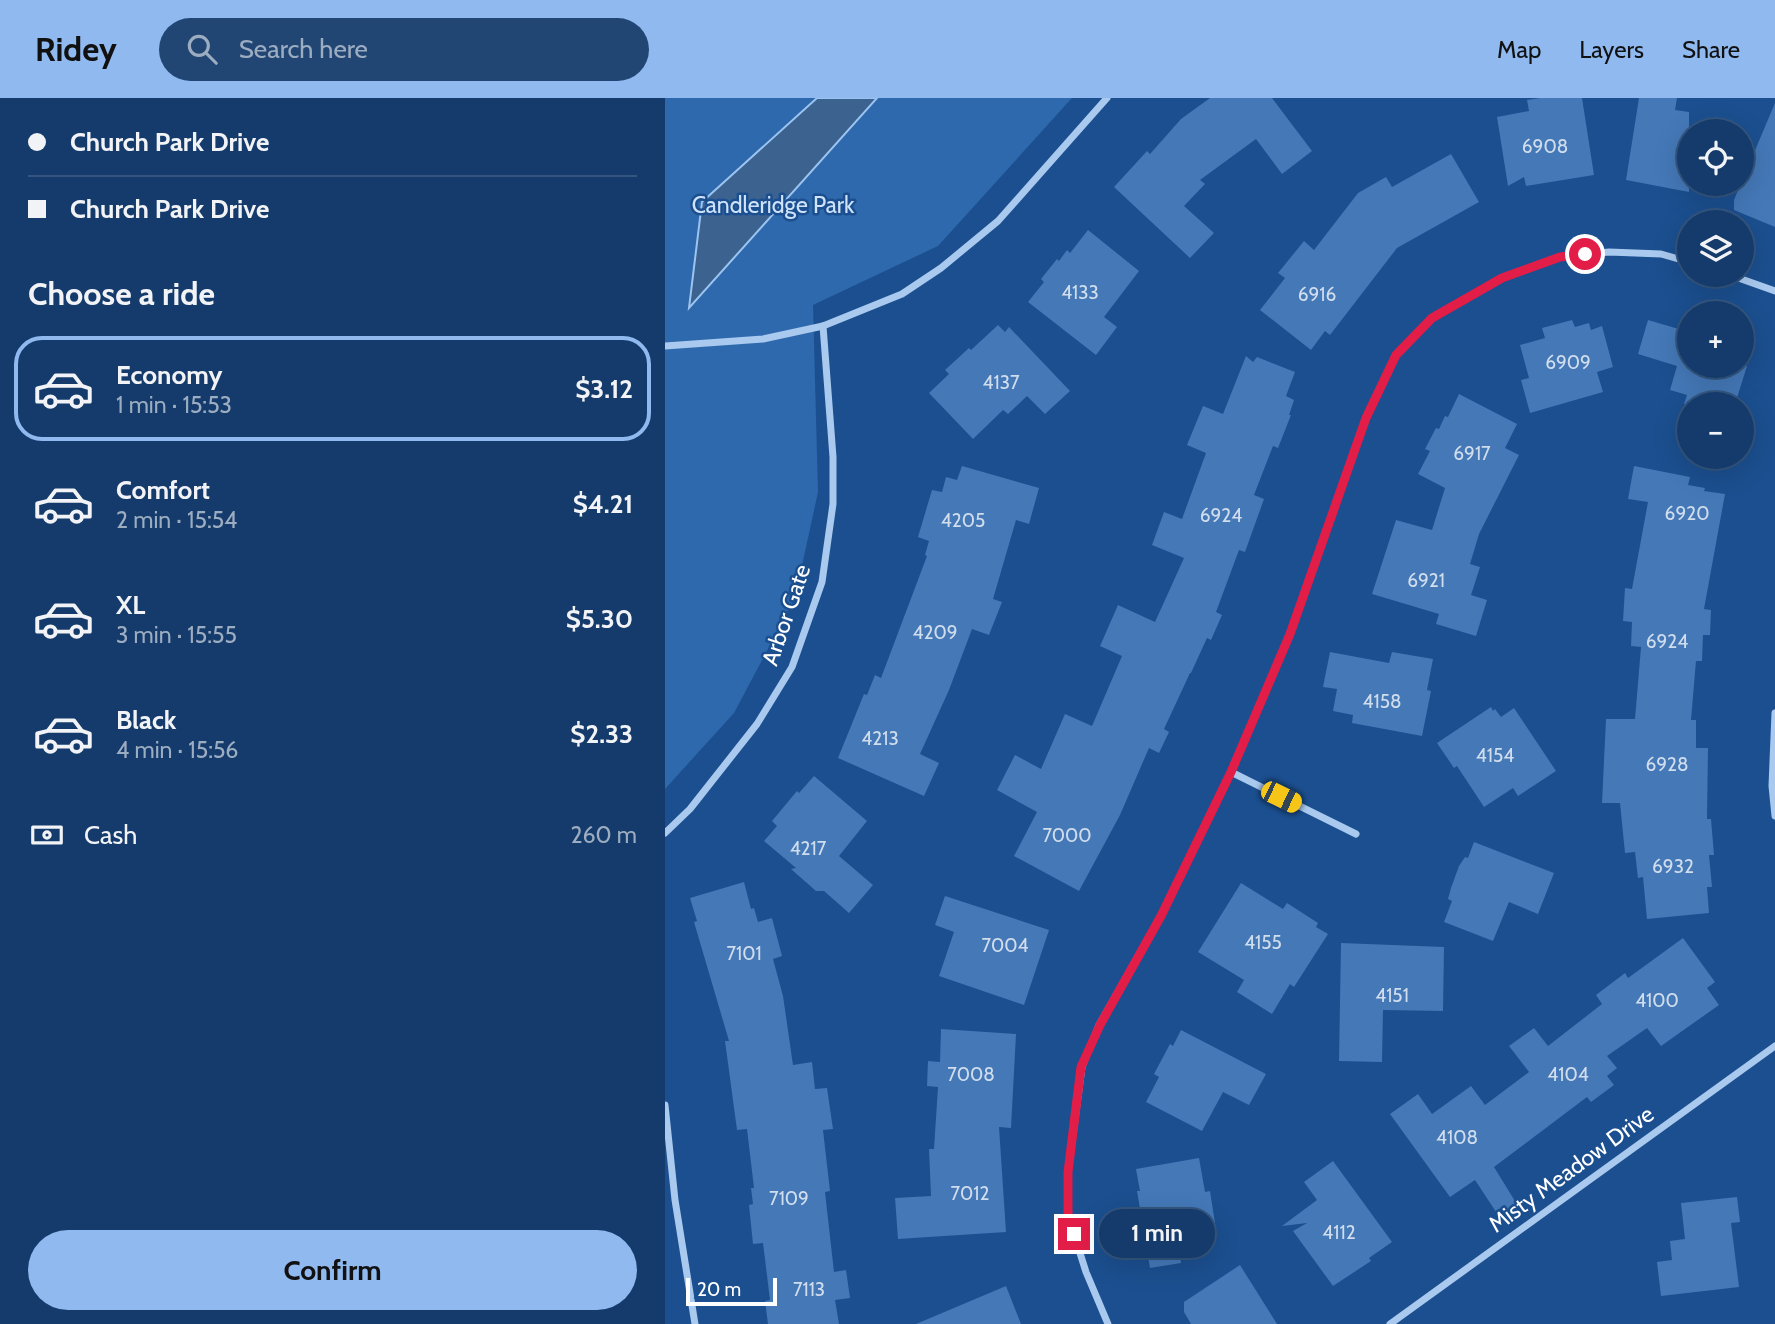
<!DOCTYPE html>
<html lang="en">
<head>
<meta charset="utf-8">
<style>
  :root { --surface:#143b6b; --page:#214673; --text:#f1f3f6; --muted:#9dadc1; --line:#33557e; --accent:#90b9f0 }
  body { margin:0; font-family:Cabin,sans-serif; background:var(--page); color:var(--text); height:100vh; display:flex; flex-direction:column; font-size:26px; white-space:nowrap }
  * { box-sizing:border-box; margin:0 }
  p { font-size:23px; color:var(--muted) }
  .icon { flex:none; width:38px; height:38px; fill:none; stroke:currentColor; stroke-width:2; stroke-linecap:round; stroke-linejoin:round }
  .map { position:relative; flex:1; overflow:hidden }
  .side { display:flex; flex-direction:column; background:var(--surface); width:665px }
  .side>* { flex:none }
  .top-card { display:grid; align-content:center; height:154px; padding:0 28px; background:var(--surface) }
  .controls { position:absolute; left:1012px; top:21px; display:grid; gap:14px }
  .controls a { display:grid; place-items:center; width:77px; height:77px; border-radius:50%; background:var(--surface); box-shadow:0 7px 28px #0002,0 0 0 2px var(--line); font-size:35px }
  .scale { position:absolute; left:21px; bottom:18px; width:91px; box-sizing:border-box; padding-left:7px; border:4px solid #fff; border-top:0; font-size:19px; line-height:24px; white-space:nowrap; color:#fff; -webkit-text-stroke:5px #1b4f8f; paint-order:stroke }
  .end { position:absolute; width:32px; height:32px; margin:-16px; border:9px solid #e11d48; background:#fff; box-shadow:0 0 0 4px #fff }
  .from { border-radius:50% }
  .bubble { position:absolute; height:49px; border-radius:24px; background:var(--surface); box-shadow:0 7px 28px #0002,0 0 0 2px var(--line); font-size:23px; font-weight:700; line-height:49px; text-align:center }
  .car { position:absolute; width:21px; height:42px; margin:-21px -10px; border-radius:9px; box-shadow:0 0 5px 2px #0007; background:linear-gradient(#f5c518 24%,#345 0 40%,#f5c518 0 76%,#345 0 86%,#f5c518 0) }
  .top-card b { display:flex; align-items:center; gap:24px; height:66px; font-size:26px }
  .top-card b+b { border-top:2px solid var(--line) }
  .top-card i { width:18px; height:18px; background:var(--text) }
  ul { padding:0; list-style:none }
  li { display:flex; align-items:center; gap:21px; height:105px; margin:0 14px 10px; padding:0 14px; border:4px solid transparent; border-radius:28px }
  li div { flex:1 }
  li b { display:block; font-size:26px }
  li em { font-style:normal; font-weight:700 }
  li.selected { border-color:var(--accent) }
  li>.icon { width:63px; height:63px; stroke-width:1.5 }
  h2 { padding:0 28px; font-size:32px; line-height:84px }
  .pay { display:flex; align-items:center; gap:18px; height:77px; padding:0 28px; font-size:26px }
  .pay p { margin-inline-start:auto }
  .cta { display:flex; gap:14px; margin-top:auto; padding:14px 28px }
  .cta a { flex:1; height:80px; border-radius:42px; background:var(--accent); color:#111; font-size:28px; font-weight:700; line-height:80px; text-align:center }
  header { display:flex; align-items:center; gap:42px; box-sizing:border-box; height:98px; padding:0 35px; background:var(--accent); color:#111 }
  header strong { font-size:33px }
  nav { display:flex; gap:38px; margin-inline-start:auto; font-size:24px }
  .search { width:490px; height:63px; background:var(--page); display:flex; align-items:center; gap:18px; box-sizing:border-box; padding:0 24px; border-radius:38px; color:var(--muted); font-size:26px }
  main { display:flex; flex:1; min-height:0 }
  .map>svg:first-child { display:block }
  .green { fill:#2e69ad }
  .water { fill:#3c6290; stroke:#9cc4f0; stroke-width:2 }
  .building { fill:#4478b7 }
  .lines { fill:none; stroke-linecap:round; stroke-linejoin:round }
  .minor { stroke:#a9c9ee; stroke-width:7 }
  .route { stroke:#e11d48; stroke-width:9 }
  .labels { text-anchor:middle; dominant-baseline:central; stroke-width:5; stroke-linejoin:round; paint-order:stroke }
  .number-label { font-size:19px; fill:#d0dded }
  .park-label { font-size:23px; fill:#cfe3fa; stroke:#1b4f8f }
  .street-label { font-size:23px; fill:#fff; stroke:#1b4f8f }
</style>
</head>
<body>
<header>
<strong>Ridey</strong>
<div class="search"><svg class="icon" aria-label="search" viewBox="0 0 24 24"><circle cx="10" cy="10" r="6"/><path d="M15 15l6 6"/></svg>Search here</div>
<nav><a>Map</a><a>Layers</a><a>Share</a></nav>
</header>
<main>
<section class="side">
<div class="top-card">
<b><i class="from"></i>Church Park Drive</b>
<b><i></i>Church Park Drive</b>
</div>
<h2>Choose a ride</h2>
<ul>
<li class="selected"><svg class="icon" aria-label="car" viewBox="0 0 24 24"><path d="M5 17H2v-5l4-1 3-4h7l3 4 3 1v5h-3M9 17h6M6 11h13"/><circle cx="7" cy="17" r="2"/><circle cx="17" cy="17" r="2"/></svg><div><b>Economy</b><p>1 min · 15:53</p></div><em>$3.12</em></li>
<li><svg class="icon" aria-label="car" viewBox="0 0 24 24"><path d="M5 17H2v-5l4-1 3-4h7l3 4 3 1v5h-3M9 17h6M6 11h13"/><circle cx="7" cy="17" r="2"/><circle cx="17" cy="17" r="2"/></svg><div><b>Comfort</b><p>2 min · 15:54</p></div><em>$4.21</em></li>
<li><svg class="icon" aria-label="car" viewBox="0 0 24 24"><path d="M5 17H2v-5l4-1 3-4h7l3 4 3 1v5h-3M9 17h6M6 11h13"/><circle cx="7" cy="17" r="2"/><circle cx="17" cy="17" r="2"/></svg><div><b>XL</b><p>3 min · 15:55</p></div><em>$5.30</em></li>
<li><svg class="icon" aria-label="car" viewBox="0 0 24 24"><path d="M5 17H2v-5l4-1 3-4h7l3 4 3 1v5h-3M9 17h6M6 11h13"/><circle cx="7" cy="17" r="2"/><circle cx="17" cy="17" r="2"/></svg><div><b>Black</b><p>4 min · 15:56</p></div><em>$2.33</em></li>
</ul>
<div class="pay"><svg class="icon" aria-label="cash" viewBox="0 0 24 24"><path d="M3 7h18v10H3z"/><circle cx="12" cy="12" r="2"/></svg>Cash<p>260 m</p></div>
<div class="cta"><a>Confirm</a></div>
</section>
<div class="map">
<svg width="1110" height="1226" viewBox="0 0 1110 1226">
  <rect width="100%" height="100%" fill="#1b4f8f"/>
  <polygon class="green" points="0,0 407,0 273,148 148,207 153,394 130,500 69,615 0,691"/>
  <polygon class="water" points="152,0 212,0 24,210 37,104"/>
  <g class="building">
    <polygon points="545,0 607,0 647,53 617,76 591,41 535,82 540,86 519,108 549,135 525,160 449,89 482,53 485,56 516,21"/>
    <polygon points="875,0 917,0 929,77 861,88 859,79 843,88 832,19 864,13 862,2"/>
    <polygon points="974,0 1012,0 1010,12 1024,14 1024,94 961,82"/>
    <polygon points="1110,5 1110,129 1069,112 1069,102"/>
    <polygon points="786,56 814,104 732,150 665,237 660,233 646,252 595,212 620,180 613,175 639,143 649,152 693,95 721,79 727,89"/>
    <polygon points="423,132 474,173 439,219 452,229 431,257 363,204 379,184 376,181 392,161 394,163 402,152 405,155"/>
    <polygon points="907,222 910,229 924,225 926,232 937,228 948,269 932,274 938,294 865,315 856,282 864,280 855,247 880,240 877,230"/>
    <polygon points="983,222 1024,234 1024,268 1082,268 1071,303 1069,302 1067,306 1019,306 1022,297 1005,292 1012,268 973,256"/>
    <polygon points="333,227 340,234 344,229 405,293 380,316 362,298 343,316 338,312 308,341 264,295 284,276 280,272 304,250 306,252"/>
    <polygon points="581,258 588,264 592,259 630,274 621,298 629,302 624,317 626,317 613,350 608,348 589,397 599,401 580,454 574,452 551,514 557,517 546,542 542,540 526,575 525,575 499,631 504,634 494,655 484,650 455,717 414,793 349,758 372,714 332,692 350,657 376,671 400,616 427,628 457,558 435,548 453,507 490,524 519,460 487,447 499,414 517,421 541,355 522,347 538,308 558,316"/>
    <polygon points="794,296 852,326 840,350 854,357 814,436 805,466 815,469 806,497 822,502 811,538 771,526 774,516 707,496 731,422 767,432 780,390 753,376 765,353 760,351 771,330 774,331 780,318 783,319"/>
    <polygon points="297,368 374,390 364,426 351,422 328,501 337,504 324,537 307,531 284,592 255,656 274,665 259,698 173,660 199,596 202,597 210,577 216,580 262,458 260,457 264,443 253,439 267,392 277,394 281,379 292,382"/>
    <polygon points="969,368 1025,379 1023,387 1040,390 1039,393 1060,396 1039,511 1046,512 1045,537 1038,537 1037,563 1031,563 1026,622 1031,622 1031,650 1043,650 1042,721 1046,721 1049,757 1044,757 1047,789 1042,789 1044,815 982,821 978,779 973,780 970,754 960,755 955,705 937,705 941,621 970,621 976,549 966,548 967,524 958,523 960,490 967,491 983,404 963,401"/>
    <polygon points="665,554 724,565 727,554 768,561 762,592 766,593 757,638 687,625 688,617 668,613 672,591 658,589"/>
    <polygon points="826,609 828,613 830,611 836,619 849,610 891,673 853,698 848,690 819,709 792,668 789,670 772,645"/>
    <polygon points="149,678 202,723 174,758 208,787 184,815 159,793 151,793 126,771 131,770 99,743 112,728 107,723 132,693 134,695"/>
    <polygon points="809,744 889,775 873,816 844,804 828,843 779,824 787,803 783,801 786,790 794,768 800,759 803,760"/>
    <polygon points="79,784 86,811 89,810 93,824 107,820 117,858 108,861 118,898 128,967 147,964 150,991 162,990 168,1031 158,1032 165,1093 160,1094 169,1174 181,1172 185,1200 170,1202 174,1226 103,1226 100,1203 105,1202 98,1145 88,1146 84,1107 88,1106 86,1090 89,1090 82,1031 72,1032 60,943 64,943 29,824 32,823 25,800"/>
    <polygon points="576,785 618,811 622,805 653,825 651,829 663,836 629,889 625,886 607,916 572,894 579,882 533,854"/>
    <polygon points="280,798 384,832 359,907 274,878 289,834 270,827"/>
    <polygon points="1018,840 1050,884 1042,890 1054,907 996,948 982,930 942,958 952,970 942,978 949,987 926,1004 922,999 829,1069 853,1108 835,1120 810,1082 785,1099 725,1016 753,996 767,1016 806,988 820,1007 864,974 844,948 869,930 883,948 937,906 931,897 960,875 963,880"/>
    <polygon points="676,845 779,849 778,913 718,912 717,964 674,963"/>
    <polygon points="276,931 351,936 346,1030 334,1029 341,1134 233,1141 230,1100 266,1098 264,1051 269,1051 273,989 262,988 263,963 275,964"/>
    <polygon points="516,932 601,976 584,1007 558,994 537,1033 481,1004 494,979 489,976 505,946 508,948"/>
    <polygon points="534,1060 540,1094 545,1093 552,1138 513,1144 516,1165 485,1170 472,1093 475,1093 471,1071"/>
    <polygon points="668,1063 727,1144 704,1160 706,1163 668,1188 628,1133 642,1125 617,1128 652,1102 639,1084"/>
    <polygon points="1072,1099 1075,1124 1066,1125 1074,1189 996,1198 992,1164 1007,1162 1005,1143 1020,1141 1016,1105"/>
    <polygon points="575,1167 612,1226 526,1226 519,1214 519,1204"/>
    <polygon points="341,1188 356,1226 251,1226"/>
  </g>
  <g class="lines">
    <g class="minor">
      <polyline points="1065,177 1110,193"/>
      <polyline points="0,248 98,241 158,228 237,196 276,170 333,123 442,0"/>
      <polyline points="1110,615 1107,688 1110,718"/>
      <polyline points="566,674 691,736"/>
      <polyline points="0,735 25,711 92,626 127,569 157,484 168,406 168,359 158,228"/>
      <polyline points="0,1007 10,1102 30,1226"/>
      <polyline points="443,1226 421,1174 403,1117 403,1074 417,969 434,927 496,818 566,674 625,536 701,320 731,257 767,220 837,180 895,159 944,154 996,156 1024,164"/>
      <polyline points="725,1226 1110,948"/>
    </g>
  </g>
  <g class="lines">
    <polyline class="route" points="409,1136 403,1116 403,1074 416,969 435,927 496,818 566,674 625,536 701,320 731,257 767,220 837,180 895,159 920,156"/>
  </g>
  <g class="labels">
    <g class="number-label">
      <text x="880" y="48">6908</text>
      <text x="415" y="194">4133</text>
      <text x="652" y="196">6916</text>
      <text x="903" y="264">6909</text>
      <text x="336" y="284">4137</text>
      <text x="807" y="355">6917</text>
      <text x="1022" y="415">6920</text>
      <text x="556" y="417">6924</text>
      <text x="298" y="422">4205</text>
      <text x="761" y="482">6921</text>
      <text x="270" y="534">4209</text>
      <text x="1002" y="543">6924</text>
      <text x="717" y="603">4158</text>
      <text x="215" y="640">4213</text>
      <text x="830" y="657">4154</text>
      <text x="1002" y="666">6928</text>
      <text x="402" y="737">7000</text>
      <text x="143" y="750">4217</text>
      <text x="1008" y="768">6932</text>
      <text x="598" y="844">4155</text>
      <text x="340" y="847">7004</text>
      <text x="79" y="855">7101</text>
      <text x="727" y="897">4151</text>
      <text x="992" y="902">4100</text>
      <text x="306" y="976">7008</text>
      <text x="903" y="976">4104</text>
      <text x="792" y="1039">4108</text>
      <text x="305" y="1095">7012</text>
      <text x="124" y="1100">7109</text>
      <text x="674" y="1134">4112</text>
      <text x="144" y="1191">7113</text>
    </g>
    <g class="park-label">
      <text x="108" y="107">Candleridge Park</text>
    </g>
    <g class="street-label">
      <text transform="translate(121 517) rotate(-71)">Arbor Gate</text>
      <text transform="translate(906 1071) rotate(-36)">Misty Meadow Drive</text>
    </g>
  </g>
</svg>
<div class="controls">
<a><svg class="icon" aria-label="locate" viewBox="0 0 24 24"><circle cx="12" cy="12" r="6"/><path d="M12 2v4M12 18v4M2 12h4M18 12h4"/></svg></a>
<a><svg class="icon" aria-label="layers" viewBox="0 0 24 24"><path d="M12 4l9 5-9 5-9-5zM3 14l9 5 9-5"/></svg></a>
<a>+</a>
<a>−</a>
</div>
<div class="scale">20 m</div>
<i class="end from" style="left:920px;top:156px"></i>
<i class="end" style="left:409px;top:1136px"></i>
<div class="bubble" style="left:434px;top:1111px;width:116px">1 min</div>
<i class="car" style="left:616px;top:699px;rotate:116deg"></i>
</div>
</main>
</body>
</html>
